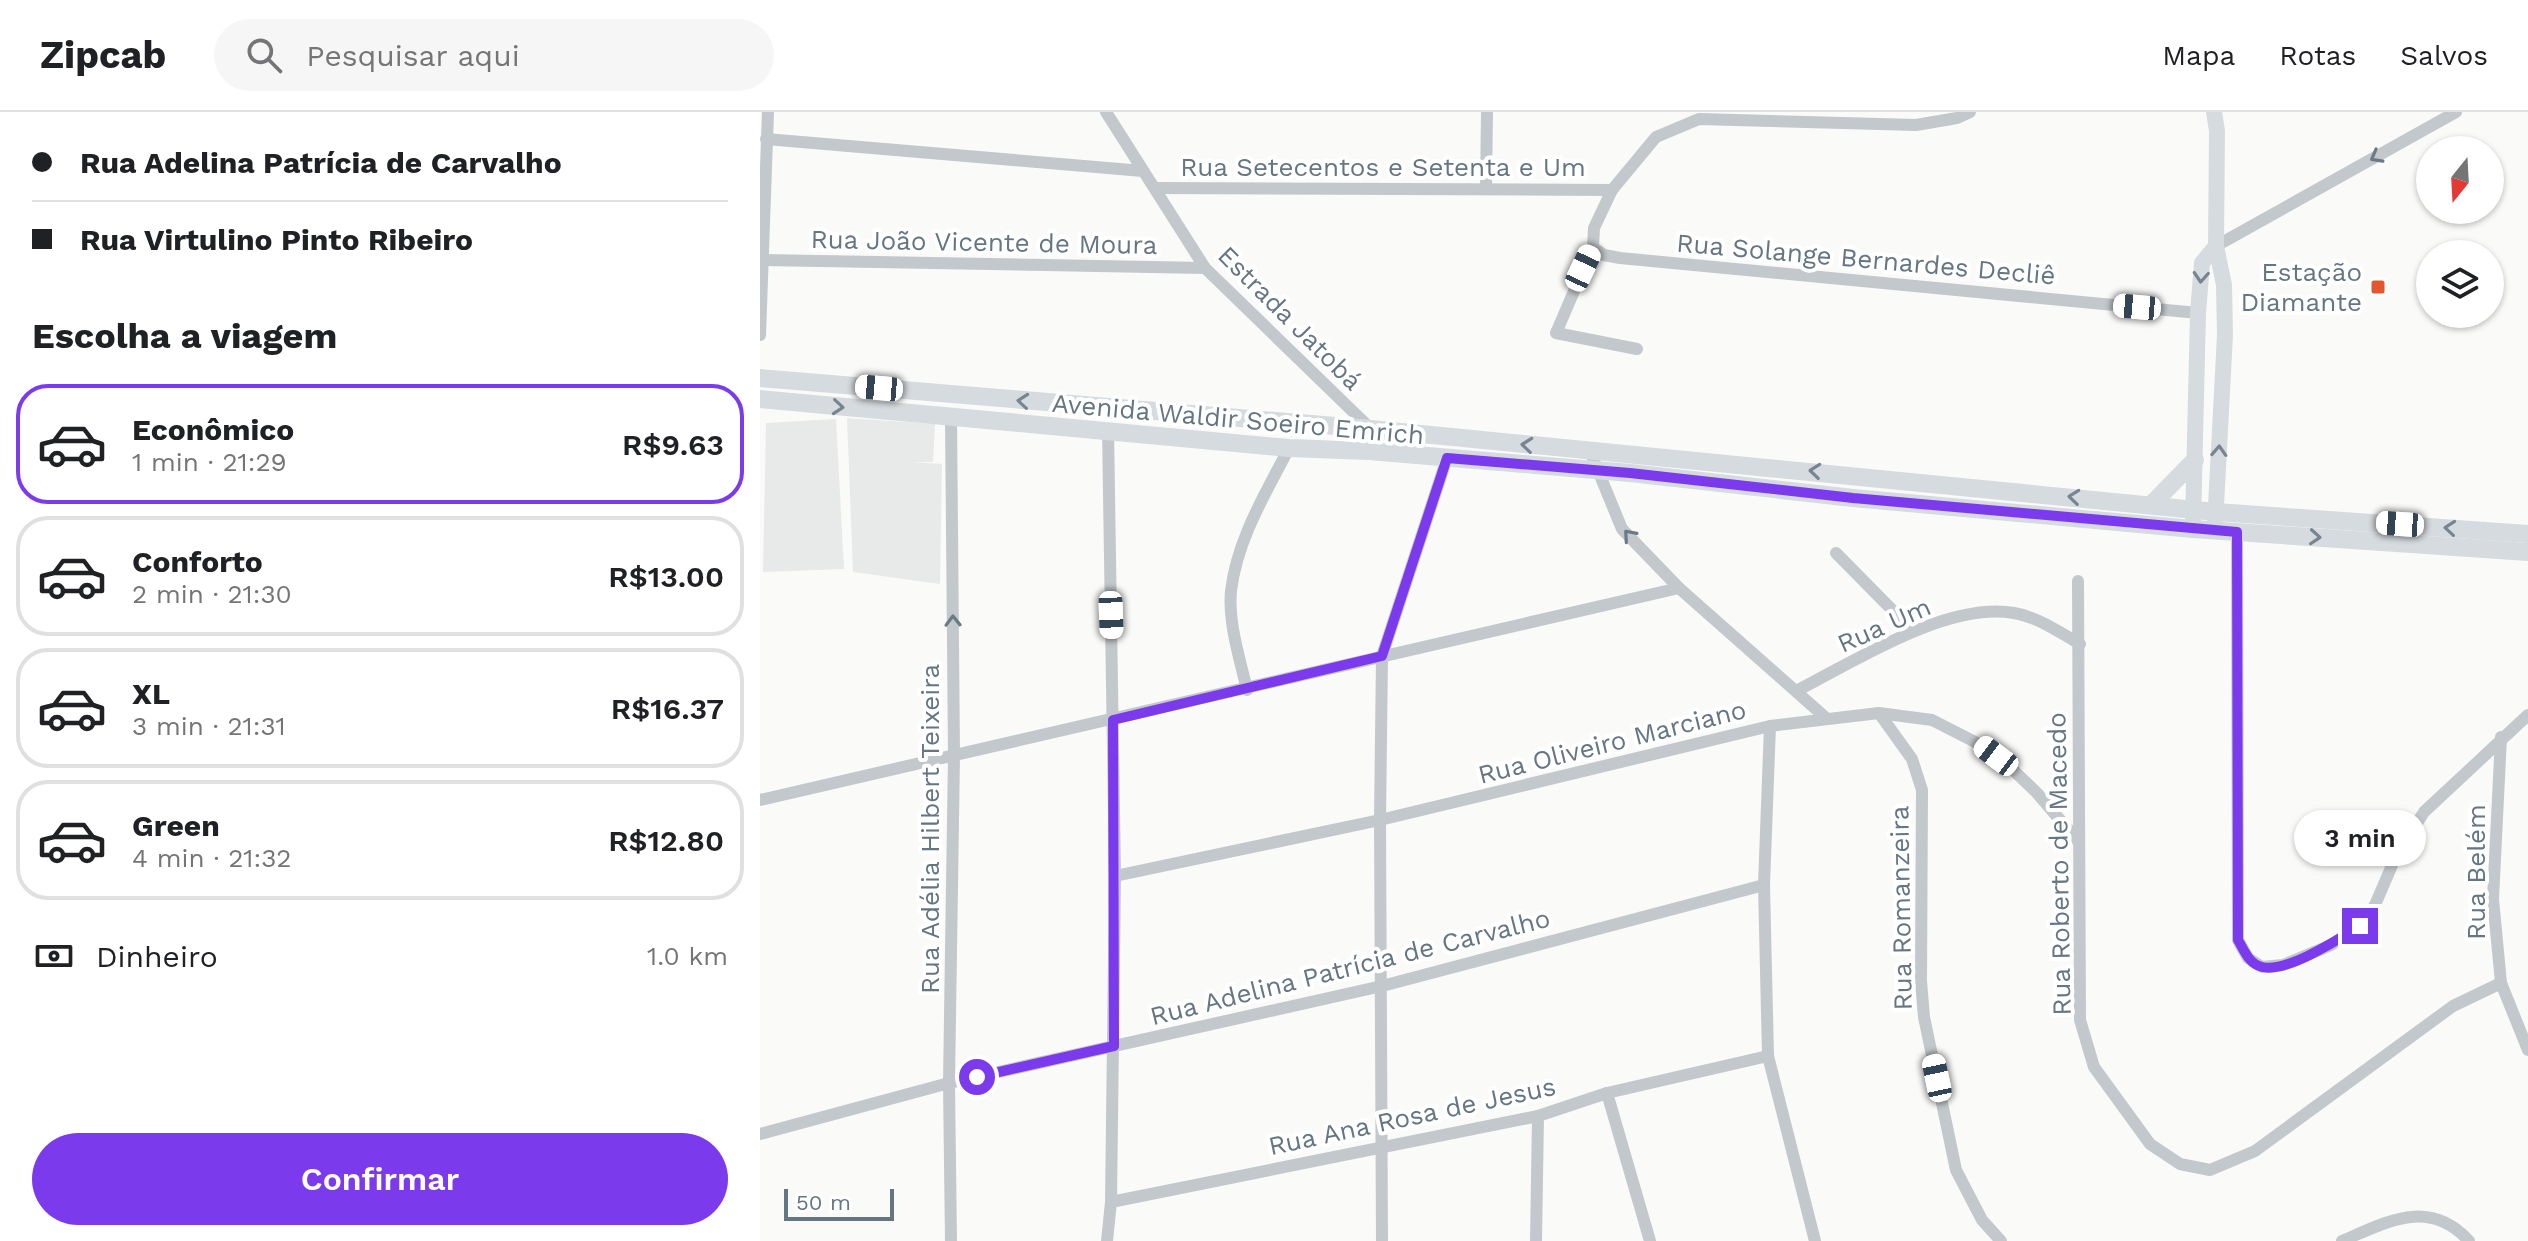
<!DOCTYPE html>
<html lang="pt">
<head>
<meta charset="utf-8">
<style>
  :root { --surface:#fff; --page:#f6f6f6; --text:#202124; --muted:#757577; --line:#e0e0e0; --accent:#7c3aed }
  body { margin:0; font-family:"Work Sans",sans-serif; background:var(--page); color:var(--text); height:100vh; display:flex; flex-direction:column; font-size:30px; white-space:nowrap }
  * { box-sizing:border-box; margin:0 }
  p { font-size:26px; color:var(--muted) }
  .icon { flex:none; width:44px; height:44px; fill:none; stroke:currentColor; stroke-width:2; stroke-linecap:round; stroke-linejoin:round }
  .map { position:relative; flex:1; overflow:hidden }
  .panel { display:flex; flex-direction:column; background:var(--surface); width:760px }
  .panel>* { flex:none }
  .top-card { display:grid; align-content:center; height:176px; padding:0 32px; background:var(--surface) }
  .needle { width:52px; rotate:198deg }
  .buttons { position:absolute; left:1656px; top:24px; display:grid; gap:16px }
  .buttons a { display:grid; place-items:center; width:88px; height:88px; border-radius:50%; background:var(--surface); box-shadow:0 2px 6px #0004; font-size:40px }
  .scale { position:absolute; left:24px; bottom:20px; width:110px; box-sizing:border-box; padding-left:8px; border:4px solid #657683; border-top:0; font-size:22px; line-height:28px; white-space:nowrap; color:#657683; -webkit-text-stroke:6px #fff; paint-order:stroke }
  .end { position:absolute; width:36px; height:36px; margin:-18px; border:10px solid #7c3aed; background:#fff; box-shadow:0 0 0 4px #fff }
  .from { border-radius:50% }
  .bubble { position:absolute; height:56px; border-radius:28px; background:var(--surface); box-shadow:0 2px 6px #0004; font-size:26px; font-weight:600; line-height:56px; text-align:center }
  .car { position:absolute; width:24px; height:48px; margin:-24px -12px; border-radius:10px; box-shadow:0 0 6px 2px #0007; background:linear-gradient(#fff 24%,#345 0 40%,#fff 0 76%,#345 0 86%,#fff 0) }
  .top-card b { display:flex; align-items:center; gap:28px; height:76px; font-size:30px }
  .top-card b+b { border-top:2px solid var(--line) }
  .top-card i { width:20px; height:20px; background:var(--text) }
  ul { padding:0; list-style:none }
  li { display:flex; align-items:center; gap:24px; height:120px; margin:0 16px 12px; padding:0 16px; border:4px solid var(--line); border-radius:32px }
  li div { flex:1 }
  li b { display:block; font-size:30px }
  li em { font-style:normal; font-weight:600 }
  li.on { border-color:var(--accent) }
  li>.icon { width:72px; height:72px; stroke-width:1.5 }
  h2 { padding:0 32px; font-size:36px; line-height:96px }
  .pay { display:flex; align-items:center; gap:20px; height:88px; padding:0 32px; font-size:30px }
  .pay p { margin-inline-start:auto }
  .button { display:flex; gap:16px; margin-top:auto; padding:16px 32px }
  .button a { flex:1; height:92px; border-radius:48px; background:var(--accent); color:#fff; font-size:32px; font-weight:600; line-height:92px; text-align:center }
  header { display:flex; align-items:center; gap:48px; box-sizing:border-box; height:112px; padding:0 40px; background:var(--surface); border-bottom:2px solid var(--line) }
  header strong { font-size:38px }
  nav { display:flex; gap:44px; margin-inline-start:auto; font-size:28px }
  .search { width:560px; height:72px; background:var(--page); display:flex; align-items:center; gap:20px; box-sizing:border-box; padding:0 28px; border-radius:44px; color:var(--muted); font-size:30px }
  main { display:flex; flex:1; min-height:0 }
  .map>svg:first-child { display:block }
  .built { fill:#e8e9e9 }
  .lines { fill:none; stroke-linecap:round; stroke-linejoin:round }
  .street { stroke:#c3c8cc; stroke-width:12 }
  .secondary { stroke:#d6dbdf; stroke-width:16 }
  .primary { stroke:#d6dbdf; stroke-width:18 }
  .oneway { stroke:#6a7a87 }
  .oneway2 { stroke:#768591 }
  .route { stroke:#7c3aed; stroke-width:10 }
  .poi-dot { fill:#e4572e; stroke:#fff; stroke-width:3 }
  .labels { text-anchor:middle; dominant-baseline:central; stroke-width:8; stroke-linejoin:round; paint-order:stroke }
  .street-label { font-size:26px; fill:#657683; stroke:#fff }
  .poi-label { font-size:26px; fill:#657683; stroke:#fff; text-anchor:end }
</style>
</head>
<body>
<header>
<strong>Zipcab</strong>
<div class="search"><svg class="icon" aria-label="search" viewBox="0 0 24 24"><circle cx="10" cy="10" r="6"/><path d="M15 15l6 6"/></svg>Pesquisar aqui</div>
<nav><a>Mapa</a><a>Rotas</a><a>Salvos</a></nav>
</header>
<main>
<section class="panel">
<div class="top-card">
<b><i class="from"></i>Rua Adelina Patrícia de Carvalho</b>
<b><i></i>Rua Virtulino Pinto Ribeiro</b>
</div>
<h2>Escolha a viagem</h2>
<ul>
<li class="on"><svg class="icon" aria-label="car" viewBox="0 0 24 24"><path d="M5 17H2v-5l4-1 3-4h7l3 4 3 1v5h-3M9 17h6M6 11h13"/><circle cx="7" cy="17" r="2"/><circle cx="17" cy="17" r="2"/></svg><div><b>Econômico</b><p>1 min · 21:29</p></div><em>R$9.63</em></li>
<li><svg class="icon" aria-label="car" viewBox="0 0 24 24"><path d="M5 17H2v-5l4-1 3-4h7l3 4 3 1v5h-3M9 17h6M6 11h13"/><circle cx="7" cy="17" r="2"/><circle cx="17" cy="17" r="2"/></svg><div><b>Conforto</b><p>2 min · 21:30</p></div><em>R$13.00</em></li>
<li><svg class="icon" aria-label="car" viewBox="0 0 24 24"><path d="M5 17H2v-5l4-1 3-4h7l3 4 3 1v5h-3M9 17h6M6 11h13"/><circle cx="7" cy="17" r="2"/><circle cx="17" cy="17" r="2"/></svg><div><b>XL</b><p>3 min · 21:31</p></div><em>R$16.37</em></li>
<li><svg class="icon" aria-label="car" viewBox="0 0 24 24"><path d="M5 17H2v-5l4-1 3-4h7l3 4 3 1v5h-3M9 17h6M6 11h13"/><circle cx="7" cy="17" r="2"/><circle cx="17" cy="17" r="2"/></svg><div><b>Green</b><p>4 min · 21:32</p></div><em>R$12.80</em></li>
</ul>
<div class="pay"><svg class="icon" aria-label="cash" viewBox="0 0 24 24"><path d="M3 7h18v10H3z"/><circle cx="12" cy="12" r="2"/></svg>Dinheiro<p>1.0 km</p></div>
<div class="button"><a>Confirmar</a></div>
</section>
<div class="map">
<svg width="1768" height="1129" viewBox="0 0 1768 1129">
  <rect width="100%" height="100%" fill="#fafaf8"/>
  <g class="built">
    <polygon points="87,306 175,312 173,350 151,350 182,352 180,472 93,460"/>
    <polygon points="76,307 84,457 3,460 6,311"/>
  </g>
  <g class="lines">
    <g class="street">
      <polyline points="346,0 445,156 611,317"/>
      <polyline points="1210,0 1197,6 1156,13 939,7 896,25 852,78 834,116 833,135 844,143 860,146 1438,201"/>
      <polyline points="6,27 383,59"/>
      <polyline points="395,76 852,78"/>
      <polyline points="726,77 727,0"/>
      <polyline points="1456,134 1696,0"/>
      <polyline points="833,135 796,221 877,237"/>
      <polyline points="3,148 445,156"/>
      <polyline points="0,223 8,0"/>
      <polyline points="191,305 194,643 189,971 191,1129"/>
      <polyline points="830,339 862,417 919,476 1066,606"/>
      <polyline points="1477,420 1478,828 1488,846 1502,855 1523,853 1571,833 1600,814 1615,793 1636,744 1664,700 1768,603"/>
      <polyline points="1076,441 1153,519"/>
      <polyline points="1318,469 1320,908 1334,955 1390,1032 1420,1052 1450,1058 1495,1039 1693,894 1741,871"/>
      <path d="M487,578C480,547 468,511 471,479C477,427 506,381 529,336"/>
      <path d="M1038,578C1095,549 1188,489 1254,501C1278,505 1299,520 1320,532"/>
      <polyline points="1119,601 1152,647 1162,678 1161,869 1164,905 1196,1058 1222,1108 1241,1129"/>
      <polyline points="1010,614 1004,773 1008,944 1055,1129"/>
      <polyline points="1741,625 1733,787 1741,871 1768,938"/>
      <polyline points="0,688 919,476"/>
      <polyline points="355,764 620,708 1010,614 1119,601 1172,608 1221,633 1251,656 1277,681 1319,730"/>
      <polyline points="847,981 890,1129"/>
      <polyline points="0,1022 189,971 622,874 1004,773"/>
      <polyline points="351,1090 778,1004 847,981 1008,944"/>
      <polyline points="347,1129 351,1090 355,764 348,317"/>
      <polyline points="622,1129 620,708 622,544 687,346"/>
      <polyline points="776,1129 778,1004"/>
      <path d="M1582,1129C1627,1110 1669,1085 1709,1129"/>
    </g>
    <g class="secondary">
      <polyline points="1454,0 1457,19 1456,134 1464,173 1465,223 1455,413"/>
      <polyline points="1433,411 1438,201 1442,151 1456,134"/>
    </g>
    <g class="primary">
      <polyline points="0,266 611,317 1456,400 1768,422"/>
      <polyline points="0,287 529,336 609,339 870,361 1093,386 1433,417 1768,440"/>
      <polyline points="1391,393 1435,348"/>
    </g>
  </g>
  <defs><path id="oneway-chevron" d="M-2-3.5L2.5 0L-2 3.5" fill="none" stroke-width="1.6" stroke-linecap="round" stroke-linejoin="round" transform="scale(2)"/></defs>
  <g class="oneway">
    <use href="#oneway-chevron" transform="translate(1616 45) rotate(151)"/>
    <use href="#oneway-chevron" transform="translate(869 423) rotate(-131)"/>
    <use href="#oneway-chevron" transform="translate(193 509) rotate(-91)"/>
  </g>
  <g class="oneway2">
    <use href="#oneway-chevron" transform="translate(1441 165) rotate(94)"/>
    <use href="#oneway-chevron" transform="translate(263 289) rotate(-175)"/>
    <use href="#oneway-chevron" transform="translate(78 295) rotate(5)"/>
    <use href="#oneway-chevron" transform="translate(767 333) rotate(-174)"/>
    <use href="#oneway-chevron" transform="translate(1459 339) rotate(-87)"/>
    <use href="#oneway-chevron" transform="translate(1055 359) rotate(-174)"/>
    <use href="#oneway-chevron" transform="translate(1314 385) rotate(-174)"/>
    <use href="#oneway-chevron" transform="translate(1690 416) rotate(-175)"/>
    <use href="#oneway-chevron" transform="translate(1555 425) rotate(4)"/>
  </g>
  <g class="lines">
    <path class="route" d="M217,965L354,934L353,608L622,544L687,346L870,361L1093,386L1477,420L1478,828C1484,838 1489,852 1502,855C1527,861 1579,827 1600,814"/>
  </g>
  <rect class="poi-dot" x="1610" y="167" width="16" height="16" rx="4"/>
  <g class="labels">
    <g class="street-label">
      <text x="623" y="55">Rua Setecentos e Setenta e Um</text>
      <text transform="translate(224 130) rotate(1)">Rua João Vicente de Moura</text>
      <text transform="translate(1106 147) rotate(5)">Rua Solange Bernardes Decliê</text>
      <text transform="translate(530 206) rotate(45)">Estrada Jatobá</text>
      <text transform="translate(478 307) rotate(5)">Avenida Waldir Soeiro Emrich</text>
      <text transform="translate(1124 513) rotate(-24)">Rua Um</text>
      <text transform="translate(852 630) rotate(-14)">Rua Oliveiro Marciano</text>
      <text transform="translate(170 717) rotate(-90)">Rua Adélia Hilbert Teixeira</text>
      <text transform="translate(1299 752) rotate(-91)">Rua Roberto de Macedo</text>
      <text transform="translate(1716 760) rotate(-90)">Rua Belém</text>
      <text transform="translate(1141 796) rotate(-91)">Rua Romanzeira</text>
      <text transform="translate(590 855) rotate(-14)">Rua Adelina Patrícia de Carvalho</text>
      <text transform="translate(652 1004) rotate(-12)">Rua Ana Rosa de Jesus</text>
    </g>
    <g class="poi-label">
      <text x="1602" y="160">Estação<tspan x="1602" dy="30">Diamante</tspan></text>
    </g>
  </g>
</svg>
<div class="buttons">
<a><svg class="needle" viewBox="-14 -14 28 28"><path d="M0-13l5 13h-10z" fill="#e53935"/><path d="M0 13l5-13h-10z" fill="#757577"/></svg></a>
<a><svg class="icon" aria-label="layers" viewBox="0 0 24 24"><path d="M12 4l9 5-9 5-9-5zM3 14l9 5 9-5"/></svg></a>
</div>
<div class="scale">50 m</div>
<i class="end from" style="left:217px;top:965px"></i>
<i class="end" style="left:1600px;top:814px"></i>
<div class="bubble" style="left:1534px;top:698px;width:132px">3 min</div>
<i class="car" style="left:823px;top:156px;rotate:25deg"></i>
<i class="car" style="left:1377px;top:195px;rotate:275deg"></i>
<i class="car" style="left:119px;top:276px;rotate:275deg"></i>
<i class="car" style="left:1640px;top:412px;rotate:274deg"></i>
<i class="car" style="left:351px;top:503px;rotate:178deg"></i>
<i class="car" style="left:1236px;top:644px;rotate:307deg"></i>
<i class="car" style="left:1177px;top:966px;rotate:348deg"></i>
</div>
</main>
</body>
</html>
